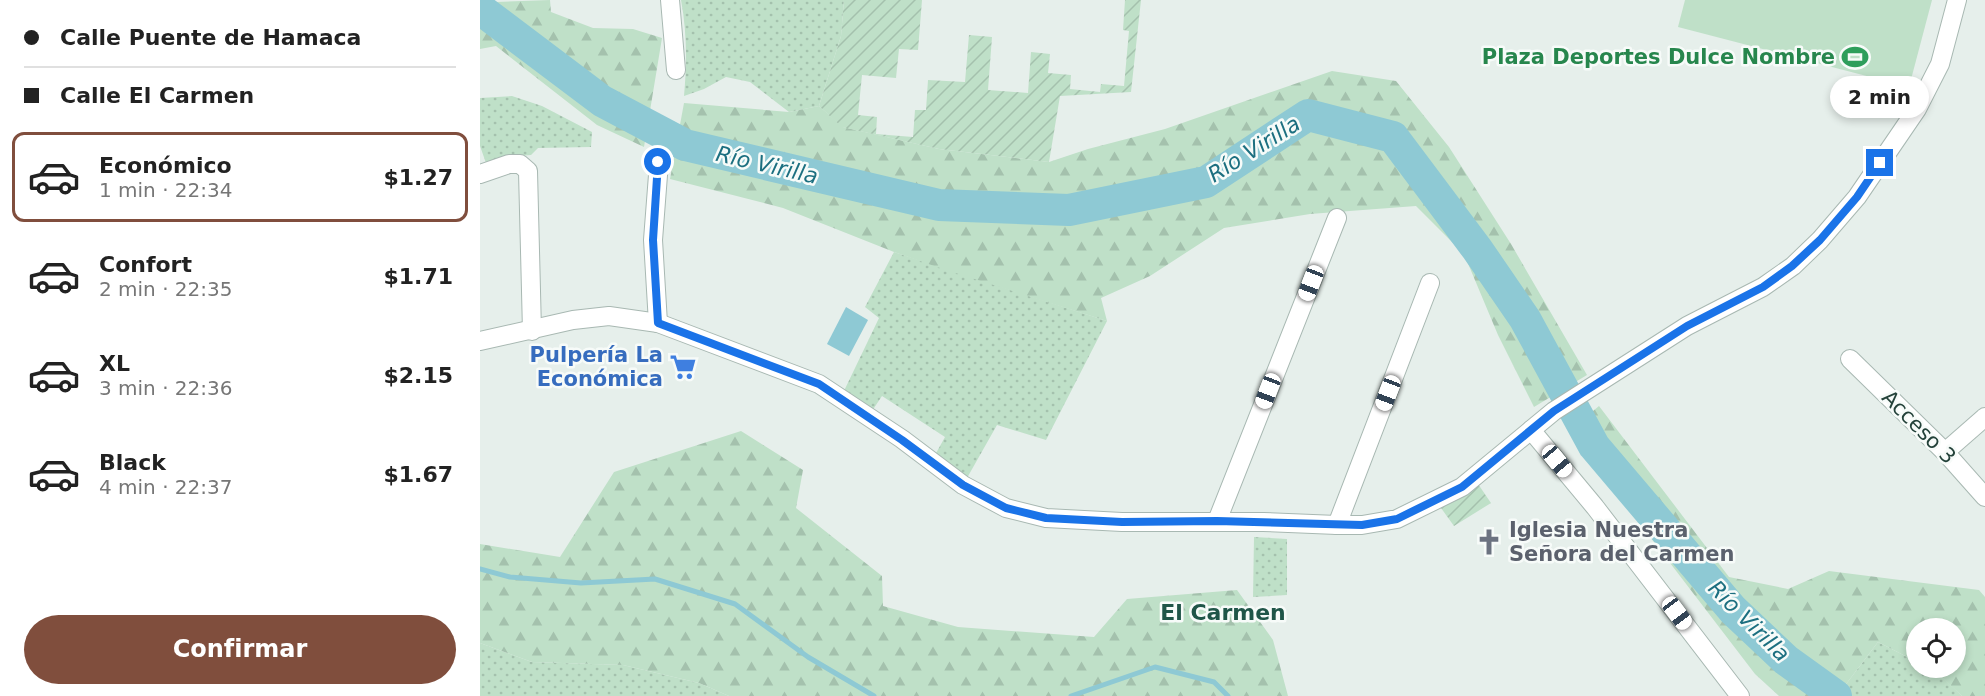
<!DOCTYPE html>
<html lang="es">
<head>
<meta charset="utf-8">
<style>
  :root { --surface:#fff; --page:#f6f6f6; --text:#222; --muted:#767676; --line:#e0e0e0; --accent:#804e3d }
  body { margin:0; font-family:"DejaVu Sans",sans-serif; background:var(--page); color:var(--text); height:100vh; display:flex; flex-direction:column; font-size:22px; white-space:nowrap }
  * { box-sizing:border-box; margin:0 }
  p { font-size:20px; color:var(--muted) }
  .icon { flex:none; width:33px; height:33px; fill:none; stroke:currentColor; stroke-width:2; stroke-linecap:round; stroke-linejoin:round }
  .map { position:relative; flex:1; overflow:hidden }
  .side { display:flex; flex-direction:column; background:var(--surface); width:480px }
  .side>* { flex:none }
  .guide { display:grid; align-content:center; height:132px; padding:0 24px; background:var(--surface) }
  .controls { position:absolute; left:1426px; top:618px; display:grid; gap:12px }
  .controls a { display:grid; place-items:center; width:60px; height:60px; border-radius:50%; background:var(--surface); box-shadow:0 3px 9px #0003; font-size:30px }
  .end { position:absolute; width:27px; height:27px; margin:-14px; border:8px solid #1a73e8; background:#fff; box-shadow:0 0 0 3px #fff }
  .from { border-radius:50% }
  .bubble { position:absolute; height:42px; border-radius:21px; background:var(--surface); box-shadow:0 3px 9px #0003; font-size:20px; font-weight:700; line-height:42px; text-align:center }
  .car { position:absolute; width:18px; height:36px; margin:-18px -9px; border-radius:8px; box-shadow:0 0 4px 2px #0007; background:linear-gradient(#fff 24%,#345 0 40%,#fff 0 76%,#345 0 86%,#fff 0) }
  .guide b { display:flex; align-items:center; gap:21px; height:57px; font-size:22px }
  .guide b+b { border-top:2px solid var(--line) }
  .guide i { width:15px; height:15px; background:var(--text) }
  ul { padding:0; list-style:none }
  li { display:flex; align-items:center; gap:18px; height:90px; margin:0 12px 9px; padding:0 12px; border:3px solid transparent; border-radius:12px }
  li div { flex:1 }
  li b { display:block; font-size:22px }
  li em { font-style:normal; font-weight:700 }
  li.on { border-color:var(--accent) }
  li>.icon { width:54px; height:54px; stroke-width:1.5 }
  .action { display:flex; gap:12px; margin-top:auto; padding:12px 24px }
  .action a { flex:1; height:69px; border-radius:36px; background:var(--accent); color:#fff; font-size:24px; font-weight:700; line-height:69px; text-align:center }
  main { display:flex; flex:1; min-height:0 }
  .map>svg:first-child { display:block }
  .grass { fill:url(#grass-dots) }
  .forest { fill:url(#forest-firs) }
  .garden { fill:url(#garden-furrows) }
  .pitch { fill:#bfe0c8 }
  .water { fill:#8ec9d4 }
  .lines { fill:none; stroke-linecap:round; stroke-linejoin:round }
  .stream { stroke:#8ec9d4; stroke-width:5 }
  .river { stroke:#8ec9d4; stroke-width:32 }
  .minor-casing { stroke:#a8b8b2; stroke-width:20 }
  .minor { stroke:#fff; stroke-width:18 }
  .route { stroke:#1a73e8; stroke-width:8 }
  .labels { text-anchor:middle; dominant-baseline:central; stroke-width:5; stroke-linejoin:round; paint-order:stroke }
  .leisure-label { font-size:21px; font-weight:bold; fill:#27864d; stroke:#f7fbf9; text-anchor:end }
  .shop-label { font-size:21px; font-weight:bold; fill:#366cbe; stroke:#f7fbf9; text-anchor:end }
  .street-label { font-size:21px; fill:#24423a; stroke:#f7fbf9 }
  .worship-label { font-size:21px; font-weight:bold; fill:#5b616d; stroke:#f7fbf9; text-anchor:start }
  .water-label { font-size:22px; font-style:italic; fill:#1c6f80; stroke:#f7fbf9 }
  .neighbourhood-label { font-size:22px; font-weight:bold; fill:#1f5548; stroke:#f7fbf9 }
</style>
</head>
<body>
<main>
<section class="side">
<div class="guide">
<b><i class="from"></i>Calle Puente de Hamaca</b>
<b><i></i>Calle El Carmen</b>
</div>
<ul>
<li class="on"><svg class="icon" aria-label="car" viewBox="0 0 24 24"><path d="M5 17H2v-5l4-1 3-4h7l3 4 3 1v5h-3M9 17h6M6 11h13"/><circle cx="7" cy="17" r="2"/><circle cx="17" cy="17" r="2"/></svg><div><b>Económico</b><p>1 min · 22:34</p></div><em>$1.27</em></li>
<li><svg class="icon" aria-label="car" viewBox="0 0 24 24"><path d="M5 17H2v-5l4-1 3-4h7l3 4 3 1v5h-3M9 17h6M6 11h13"/><circle cx="7" cy="17" r="2"/><circle cx="17" cy="17" r="2"/></svg><div><b>Confort</b><p>2 min · 22:35</p></div><em>$1.71</em></li>
<li><svg class="icon" aria-label="car" viewBox="0 0 24 24"><path d="M5 17H2v-5l4-1 3-4h7l3 4 3 1v5h-3M9 17h6M6 11h13"/><circle cx="7" cy="17" r="2"/><circle cx="17" cy="17" r="2"/></svg><div><b>XL</b><p>3 min · 22:36</p></div><em>$2.15</em></li>
<li><svg class="icon" aria-label="car" viewBox="0 0 24 24"><path d="M5 17H2v-5l4-1 3-4h7l3 4 3 1v5h-3M9 17h6M6 11h13"/><circle cx="7" cy="17" r="2"/><circle cx="17" cy="17" r="2"/></svg><div><b>Black</b><p>4 min · 22:37</p></div><em>$1.67</em></li>
</ul>
<div class="action"><a>Confirmar</a></div>
</section>
<div class="map">
<svg width="1505" height="696" viewBox="0 0 1505 696">
  <defs>
    <pattern id="grass-dots" width="8" height="8" patternUnits="userSpaceOnUse" patternTransform="scale(1.5)"><rect width="8" height="8" fill="#bfe0c8"/><path d="M2 2h.1M6 6h.1" fill="none" stroke="#a4c1ad" stroke-width="1.8" stroke-linecap="round"/></pattern>
    <pattern id="forest-firs" width="22" height="20" patternUnits="userSpaceOnUse" patternTransform="scale(1.5)"><rect width="22" height="20" fill="#bfe0c8"/><path d="M5 1l3.5 6h-7zM16 11l3.5 6h-7z" fill="#a4c1ad"/></pattern>
    <pattern id="garden-furrows" width="10" height="10" patternUnits="userSpaceOnUse" patternTransform="scale(1.5)"><rect width="10" height="10" fill="#bfe0c8"/><path d="M-1 1l2-2M0 10L10 0M9 11l2-2" fill="none" stroke="#a4c1ad"/></pattern>
  </defs>
  <rect width="100%" height="100%" fill="#e6efeb"/>
  <g class="grass">
    <path d="M201,0H364L361,36L339,106L309,112L270,82L246,77L224,89L204,96C207,63 207,32 201,0Z"/>
    <polygon points="32,96 62,106 112,132 111,147 58,148 51,155 23,157 6,163 0,146 0,98"/>
    <polygon points="414,252 627,321 566,440 517,425 487,478 455,455 465,437 402,396 392,411 363,393 399,318 385,307"/>
    <polygon points="774,537 807,539 807,595 773,597"/>
    <path d="M1398,642L1437,662V668C1457,668 1468,683 1482,696H1357Z"/>
    <polygon points="0,643 52,662 143,665 219,683 249,696 0,696"/>
  </g>
  <g class="forest">
    <polygon points="0,0 16,2 70,0 71,12 113,28 153,29 182,38 164,147 117,125 16,46 0,49"/>
    <polygon points="852,71 916,81 969,147 1031,244 1107,375 1054,407 1018,335 984,254 936,206 830,214 744,228 670,276 621,298 627,321 463,269 414,252 303,208 190,179 204,103 309,112 339,106 363,127 459,149 569,162 608,149 685,129"/>
    <polygon points="1119,406 1249,577 1308,589 1349,571 1499,590 1505,597 1505,696 1482,696 1456,672 1448,668 1476,668 1476,628 1437,628 1437,662 1398,642 1357,696 1299,696 1275,674 1089,431"/>
    <polygon points="261,431 323,470 316,508 402,576 403,606 478,627 614,637 647,599 757,590 793,640 808,696 249,696 219,683 143,665 52,662 0,643 0,544 80,557 134,472"/>
  </g>
  <g class="garden">
    <polygon points="364,0 442,0 438,50 419,49 416,78 382,75 378,115 397,117 396,134 433,137 435,110 446,110 448,80 485,82 489,35 512,37 508,90 548,93 551,52 570,54 568,73 591,75 590,89 620,92 621,84 644,86 649,31 643,30 645,0 661,0 651,92 580,96 569,162 459,149 362,127 339,106 361,36"/>
    <polygon points="998,484 1011,503 974,526 961,508"/>
  </g>
  <polygon class="pitch" points="1205,0 1452,0 1429,87 1198,27"/>
  <polygon class="water" points="366,307 388,320 369,356 347,344"/>
  <g class="lines">
    <g class="stream">
      <polyline points="0,569 30,577 101,583 175,579 255,604 328,657 394,696"/>
      <polyline points="591,696 675,667 734,682 748,696"/>
    </g>
    <polyline class="river" points="0,9 122,101 205,145 459,205 589,210 726,182 828,115 913,137 997,249 1045,319 1114,446 1253,610 1306,660 1356,696"/>
    <g class="minor-casing">
      <g id="minor">
        <polyline points="190,0 196,70"/>
        <polyline points="0,174 29,164 40,164 48,171 52,331"/>
        <polyline points="178,323 173,240 179,162"/>
        <polyline points="0,341 93,320 129,316 178,323 339,384 422,439 483,485 526,508 566,518 642,522 783,522 857,525 882,525 917,519 982,487 1074,411 1207,326 1283,287 1313,266 1340,240 1377,197 1437,109 1460,64 1477,0"/>
        <polyline points="1370,359 1465,452 1505,497"/>
        <polyline points="1051,430 1115,507 1260,696"/>
        <polyline points="1465,452 1505,417"/>
        <polyline points="737,521 857,218"/>
        <polyline points="857,525 950,283"/>
      </g>
    </g>
    <use href="#minor" class="minor"/>
  </g>
  <g class="lines">
    <polyline class="route" points="178,162 173,240 178,323 339,384 422,440 483,485 526,508 566,518 642,522 737,521 882,525 917,519 982,487 1074,411 1207,326 1283,287 1312,266 1340,240 1377,197 1400,163"/>
  </g>
  <defs>
    <g id="stadium-bare" transform="scale(2.07)"><path d="M0-5a6.5 5 0 1 0 0 10a6.5 5 0 1 0 0-10ZM-3.5-1.8h7v3.6h-7Z" fill="#2e9e5b" stroke="#f7fbf9" stroke-width="2.5" paint-order="stroke"/></g>
    <g id="supermarket-bare" transform="scale(2.07)"><path d="M-6-5.5h2.5l.6 2H6L4.5 2H-2.5L-4.4-4H-6ZM-1.5 3.2a1.3 1.3 0 1 0 .1 0ZM3 3.2a1.3 1.3 0 1 0 .1 0Z" fill="#3f7fe0" stroke="#f7fbf9" stroke-width="2.5" paint-order="stroke"/></g>
    <g id="church-bare" transform="scale(2.07)"><path d="M-1.2-6h2.4v3.5h3.3v2.4h-3.3V6h-2.4V-.1h-3.3v-2.4h3.3Z" fill="#6b7280" stroke="#f7fbf9" stroke-width="2.5" paint-order="stroke"/></g>
  </defs>
  <g fill-rule="evenodd">
    <use href="#stadium-bare" x="1375" y="57"/>
    <use href="#supermarket-bare" x="203" y="367"/>
    <use href="#church-bare" x="1009" y="542"/>
  </g>
  <g class="labels">
    <g class="leisure-label">
      <text x="1355" y="57">Plaza Deportes Dulce Nombre</text>
    </g>
    <g class="shop-label">
      <text x="183" y="355">Pulpería La<tspan x="183" dy="24">Económica</tspan></text>
    </g>
    <g class="street-label">
      <text transform="translate(1439 427) rotate(45)">Acceso 3</text>
    </g>
    <g class="worship-label">
      <text x="1029" y="530">Iglesia Nuestra<tspan x="1029" dy="24">Señora del Carmen</tspan></text>
    </g>
    <g class="water-label">
      <text transform="translate(774 149) rotate(-32)">Río Virilla</text>
      <text transform="translate(287 165) rotate(13)">Río Virilla</text>
      <text transform="translate(1269 621) rotate(45)">Río Virilla</text>
    </g>
    <g class="neighbourhood-label">
      <text x="743" y="612">El Carmen</text>
    </g>
  </g>
</svg>
<div class="controls">
<a><svg class="icon" aria-label="locate" viewBox="0 0 24 24"><circle cx="12" cy="12" r="6"/><path d="M12 2v4M12 18v4M2 12h4M18 12h4"/></svg></a>
</div>
<i class="end from" style="left:178px;top:162px"></i>
<i class="end" style="left:1400px;top:163px"></i>
<div class="bubble" style="left:1350px;top:76px;width:99px">2 min</div>
<i class="car" style="left:831px;top:283px;rotate:201deg"></i>
<i class="car" style="left:788px;top:391px;rotate:201deg"></i>
<i class="car" style="left:908px;top:393px;rotate:201deg"></i>
<i class="car" style="left:1077px;top:461px;rotate:140deg"></i>
<i class="car" style="left:1197px;top:613px;rotate:143deg"></i>
</div>
</main>
</body>
</html>
